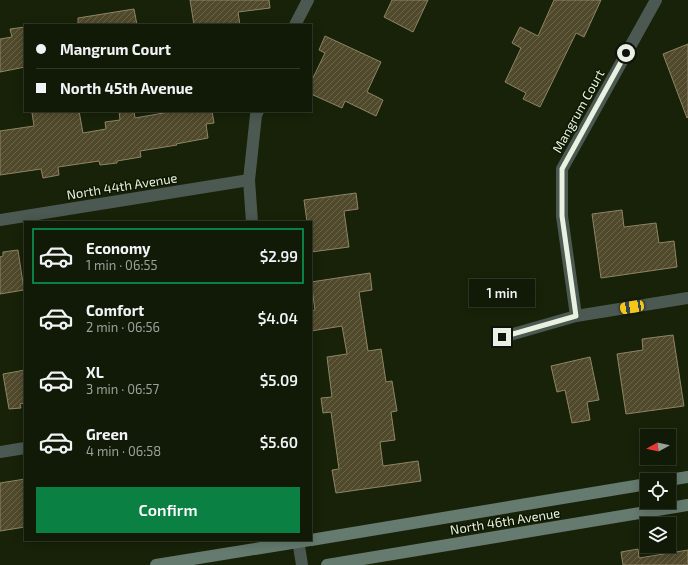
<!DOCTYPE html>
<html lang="en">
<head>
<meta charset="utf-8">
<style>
  :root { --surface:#111a06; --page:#1e2714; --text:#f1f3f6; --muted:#9ca19b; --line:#303828; --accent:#0b8043 }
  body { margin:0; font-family:"Exo 2",sans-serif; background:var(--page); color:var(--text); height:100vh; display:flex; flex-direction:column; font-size:15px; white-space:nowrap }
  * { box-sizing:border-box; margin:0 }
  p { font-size:13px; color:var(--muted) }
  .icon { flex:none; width:22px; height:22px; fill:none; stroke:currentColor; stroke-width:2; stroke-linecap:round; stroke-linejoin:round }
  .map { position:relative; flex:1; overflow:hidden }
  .details { position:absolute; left:24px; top:221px; width:288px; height:320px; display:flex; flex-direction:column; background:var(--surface); border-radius:0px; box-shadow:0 2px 10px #0003,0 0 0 1px var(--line) }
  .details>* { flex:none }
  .top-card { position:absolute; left:24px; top:24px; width:288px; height:88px; border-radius:0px; box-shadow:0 2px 10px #0003,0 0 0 1px var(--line); display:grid; align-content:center; height:88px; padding:0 12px; background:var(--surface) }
  .needle { width:26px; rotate:262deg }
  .buttons { position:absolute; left:640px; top:429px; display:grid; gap:8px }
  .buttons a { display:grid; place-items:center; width:36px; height:36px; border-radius:0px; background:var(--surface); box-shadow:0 2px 10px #0003,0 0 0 1px var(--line); font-size:20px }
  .end { position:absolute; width:18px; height:18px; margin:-9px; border:5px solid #e9f1e1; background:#111; box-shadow:0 0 0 2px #111 }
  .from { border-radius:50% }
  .bubble { position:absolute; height:28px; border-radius:0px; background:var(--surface); box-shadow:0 2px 10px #0003,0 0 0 1px var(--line); font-size:13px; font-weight:600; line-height:28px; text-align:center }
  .car { position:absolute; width:12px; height:24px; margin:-12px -6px; border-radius:5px; box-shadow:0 0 3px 1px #0007; background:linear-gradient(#f5c518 24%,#345 0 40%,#f5c518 0 76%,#345 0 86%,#f5c518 0) }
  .top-card b { display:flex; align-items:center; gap:14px; height:38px; font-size:15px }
  .top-card b+b { border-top:1px solid var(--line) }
  .top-card i { width:10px; height:10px; background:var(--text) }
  ul { padding:7px 0 0; list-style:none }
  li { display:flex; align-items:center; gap:12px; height:56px; margin:0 8px 6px; padding:0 4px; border:2px solid transparent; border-radius:0px }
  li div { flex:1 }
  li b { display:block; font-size:15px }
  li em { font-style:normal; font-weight:600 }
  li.active { border-color:var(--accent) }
  li>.icon { width:36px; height:36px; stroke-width:1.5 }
  .primary-button { display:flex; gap:8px; margin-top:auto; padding:8px 12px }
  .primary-button a { flex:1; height:46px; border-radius:0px; background:var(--accent); color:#fff; font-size:16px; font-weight:600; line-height:46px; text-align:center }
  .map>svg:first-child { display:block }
  .building { fill:url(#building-hatch); stroke:#8e8566 }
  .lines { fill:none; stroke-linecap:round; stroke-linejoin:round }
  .street { stroke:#4b5952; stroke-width:12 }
  .secondary { stroke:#657b6f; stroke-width:12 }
  .route { stroke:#e9f1e1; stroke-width:5 }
  .labels { text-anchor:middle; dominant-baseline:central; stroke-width:3; stroke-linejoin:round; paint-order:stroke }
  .street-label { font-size:13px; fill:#e9f1e1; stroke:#0e1802 }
</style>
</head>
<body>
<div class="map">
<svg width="688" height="565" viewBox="0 0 688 565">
  <defs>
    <pattern id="building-hatch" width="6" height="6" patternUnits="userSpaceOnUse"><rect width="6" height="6" fill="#51492b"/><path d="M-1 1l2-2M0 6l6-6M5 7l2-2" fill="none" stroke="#6a6449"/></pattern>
  </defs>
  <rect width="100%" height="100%" fill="#172208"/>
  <g class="building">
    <polygon points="190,0 269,0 270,8 238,12 240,25 194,25"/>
    <polygon points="392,0 428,0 413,32 384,17"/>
    <polygon points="554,0 601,0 584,37 576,33 540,107 523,99 526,93 505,82 521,48 512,43 520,27 538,36"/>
    <polygon points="134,9 137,25 78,25 78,18"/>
    <polygon points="25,27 25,67 0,72 0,39 12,37 10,29"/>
    <polygon points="325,36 381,62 367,92 383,100 376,116 345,101 342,108 311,94 311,82 325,53 319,50"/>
    <polygon points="688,44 688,117 687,118 663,54"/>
    <polygon points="42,111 79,111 83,133 106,129 105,122 120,120 119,111 134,111 135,118 175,111 212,111 214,123 206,124 208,138 176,144 177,145 140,151 141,157 117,161 117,163 100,165 99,161 58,167 59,175 43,178 41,169 0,175 0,131 34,126 32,113"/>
    <polygon points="356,193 358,209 344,211 349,247 311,252 311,222 307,222 304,200"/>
    <polygon points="622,210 624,227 656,223 659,243 674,241 677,267 601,278 592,214"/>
    <polygon points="18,250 24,290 0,294 0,257 3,256 3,252"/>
    <polygon points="370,273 372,290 359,292 368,351 381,349 386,382 392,381 397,411 391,412 395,440 380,442 383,466 418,461 421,481 336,493 332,470 339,469 331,412 323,413 321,398 332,397 327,357 347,354 342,326 311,331 311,311 315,310 311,282"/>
    <polygon points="673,335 684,406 626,414 617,354 643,350 642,339"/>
    <polygon points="590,357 599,400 587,402 590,420 572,423 565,390 557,392 551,366"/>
    <polygon points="25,370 25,403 20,404 21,408 9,409 3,374"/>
    <polygon points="25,479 25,527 0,531 0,483"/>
    <polygon points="638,549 639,558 688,550 688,565 623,565 621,552"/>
  </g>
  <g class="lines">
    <g class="street">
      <polyline points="295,25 308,0"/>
      <polyline points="0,220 249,180"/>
      <polyline points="252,222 249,180 256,115 258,111"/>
      <polyline points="576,316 562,216 562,169 656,0"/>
      <polyline points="503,337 576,316 688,298"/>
      <polyline points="0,452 25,448"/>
      <polyline points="298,540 302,565"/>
    </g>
    <g class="secondary">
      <polyline points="669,480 688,477"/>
      <polyline points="311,540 647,484"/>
      <polyline points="156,565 310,540"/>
      <polyline points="327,565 688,505"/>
    </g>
  </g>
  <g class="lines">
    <polyline class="route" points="502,337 576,316 562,216 562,169 626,53"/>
  </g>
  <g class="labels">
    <g class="street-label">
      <text transform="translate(578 111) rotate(-61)">Mangrum Court</text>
      <text transform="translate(122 186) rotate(-9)">North 44th Avenue</text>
      <text transform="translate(505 521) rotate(-9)">North 46th Avenue</text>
    </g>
  </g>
</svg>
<div class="buttons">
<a><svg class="needle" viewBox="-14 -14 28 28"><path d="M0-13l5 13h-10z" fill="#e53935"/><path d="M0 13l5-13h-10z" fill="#9ca19b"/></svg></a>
<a><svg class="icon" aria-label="locate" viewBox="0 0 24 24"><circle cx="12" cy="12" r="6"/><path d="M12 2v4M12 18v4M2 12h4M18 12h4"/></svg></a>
<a><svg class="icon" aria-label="layers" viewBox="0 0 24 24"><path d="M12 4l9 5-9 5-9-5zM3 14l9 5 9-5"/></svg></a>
</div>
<i class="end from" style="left:626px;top:53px"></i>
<i class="end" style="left:502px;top:337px"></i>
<div class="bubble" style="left:469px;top:279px;width:66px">1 min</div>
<i class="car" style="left:632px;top:307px;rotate:261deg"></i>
<div class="top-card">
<b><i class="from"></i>Mangrum Court</b>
<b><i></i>North 45th Avenue</b>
</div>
<section class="details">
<ul>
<li class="active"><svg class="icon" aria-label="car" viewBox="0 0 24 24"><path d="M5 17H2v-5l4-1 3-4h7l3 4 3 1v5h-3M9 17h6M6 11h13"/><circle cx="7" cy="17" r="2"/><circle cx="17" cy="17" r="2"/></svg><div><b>Economy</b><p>1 min · 06:55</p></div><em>$2.99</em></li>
<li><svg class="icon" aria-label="car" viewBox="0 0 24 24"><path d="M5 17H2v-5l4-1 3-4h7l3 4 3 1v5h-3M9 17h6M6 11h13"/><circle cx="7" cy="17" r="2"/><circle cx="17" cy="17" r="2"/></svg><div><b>Comfort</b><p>2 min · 06:56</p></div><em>$4.04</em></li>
<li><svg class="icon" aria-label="car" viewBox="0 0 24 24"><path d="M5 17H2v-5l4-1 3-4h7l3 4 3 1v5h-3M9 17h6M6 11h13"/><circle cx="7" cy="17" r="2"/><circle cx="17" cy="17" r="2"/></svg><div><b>XL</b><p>3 min · 06:57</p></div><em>$5.09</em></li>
<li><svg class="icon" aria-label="car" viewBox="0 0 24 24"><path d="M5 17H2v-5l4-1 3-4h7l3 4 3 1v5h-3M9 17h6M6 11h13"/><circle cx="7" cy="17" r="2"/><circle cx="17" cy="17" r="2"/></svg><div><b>Green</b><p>4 min · 06:58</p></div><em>$5.60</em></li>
</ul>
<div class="primary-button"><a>Confirm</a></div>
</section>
</div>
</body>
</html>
